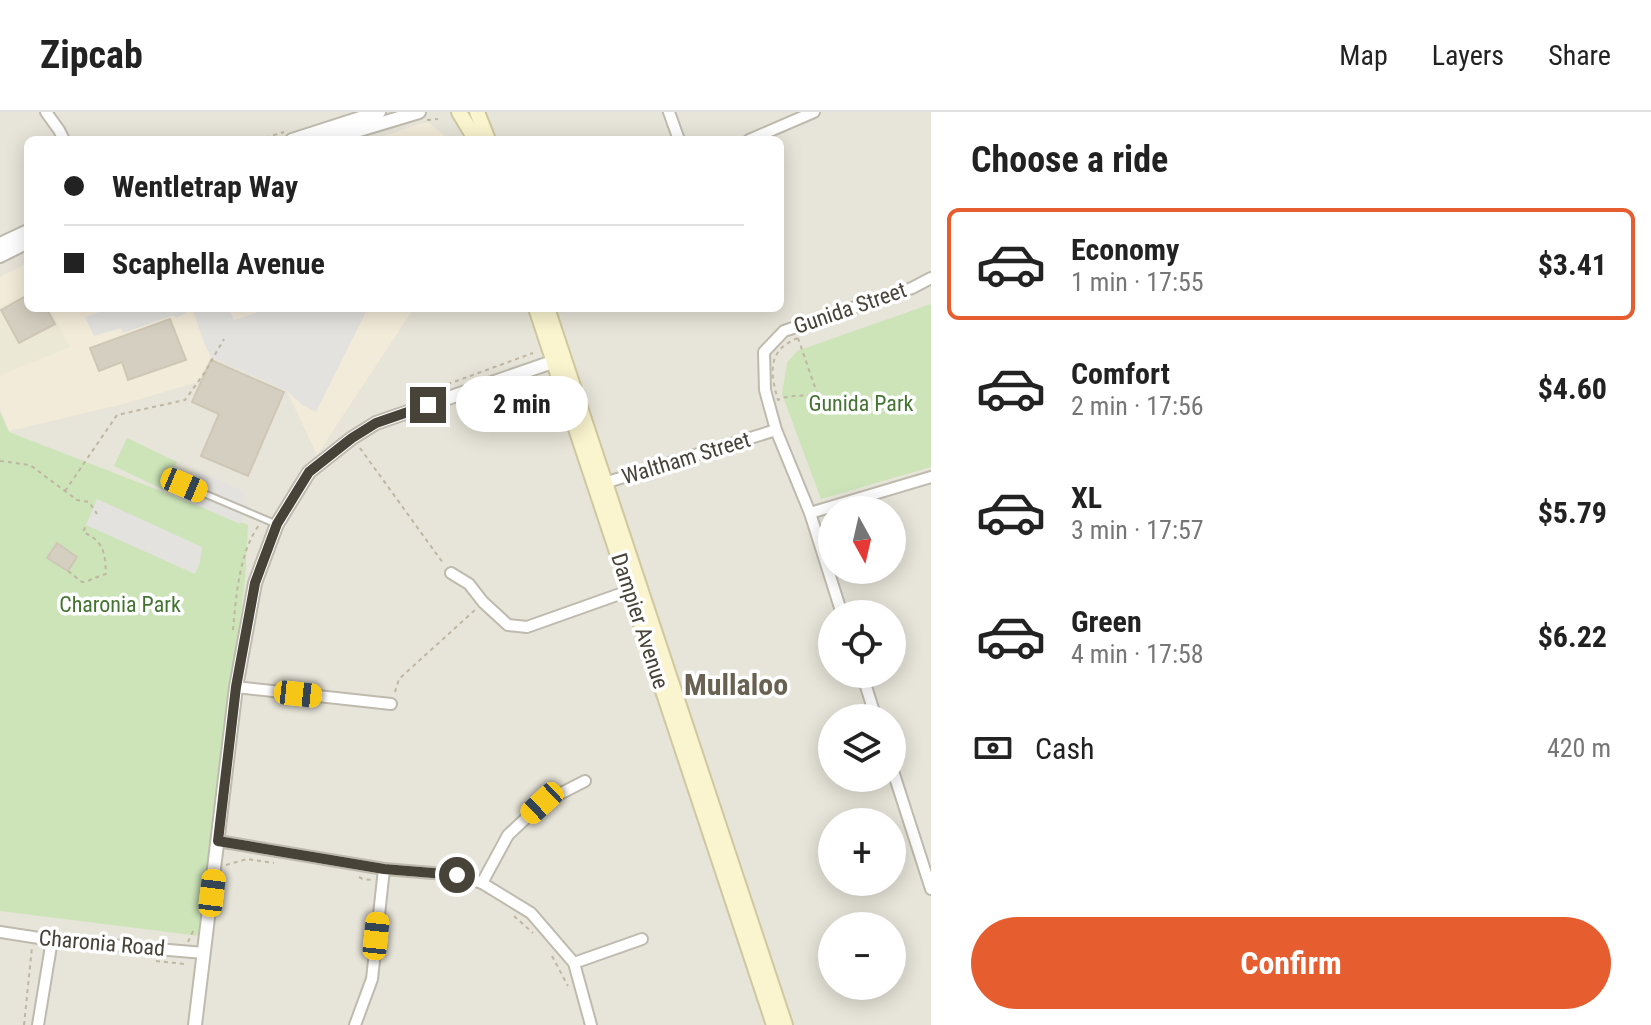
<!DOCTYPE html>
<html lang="en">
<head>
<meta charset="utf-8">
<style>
  :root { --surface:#fff; --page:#f2f2f2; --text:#222; --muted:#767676; --line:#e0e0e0; --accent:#e65d30 }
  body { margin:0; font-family:"Roboto Condensed",sans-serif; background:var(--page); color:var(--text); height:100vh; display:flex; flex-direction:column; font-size:30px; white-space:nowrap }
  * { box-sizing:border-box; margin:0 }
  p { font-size:26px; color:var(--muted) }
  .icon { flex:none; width:44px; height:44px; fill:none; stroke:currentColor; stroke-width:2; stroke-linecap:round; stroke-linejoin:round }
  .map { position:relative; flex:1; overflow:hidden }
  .panel { display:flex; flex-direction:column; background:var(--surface); width:720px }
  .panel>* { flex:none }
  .guide { position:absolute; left:24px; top:24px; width:760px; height:176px; border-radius:12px; box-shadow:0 4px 20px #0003; display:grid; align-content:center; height:176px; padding:0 40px; background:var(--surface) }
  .needle { width:52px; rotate:172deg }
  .fabs { position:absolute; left:818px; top:384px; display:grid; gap:16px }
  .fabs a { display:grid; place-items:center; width:88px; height:88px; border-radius:50%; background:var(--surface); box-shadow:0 4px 20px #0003; font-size:40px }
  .end { position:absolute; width:36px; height:36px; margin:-18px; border:10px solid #474339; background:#fff; box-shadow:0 0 0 4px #fff }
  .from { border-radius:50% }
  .bubble { position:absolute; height:56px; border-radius:28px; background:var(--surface); box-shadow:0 4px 20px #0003; font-size:26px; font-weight:700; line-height:56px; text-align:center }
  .car { position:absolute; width:24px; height:48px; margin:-24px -12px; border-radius:10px; box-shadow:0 0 6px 2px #0007; background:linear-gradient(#f5c518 24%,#345 0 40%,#f5c518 0 76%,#345 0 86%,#f5c518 0) }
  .guide b { display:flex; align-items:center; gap:28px; height:76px; font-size:30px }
  .guide b+b { border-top:2px solid var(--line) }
  .guide i { width:20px; height:20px; background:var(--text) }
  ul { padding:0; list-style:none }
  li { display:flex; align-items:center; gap:24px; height:112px; margin:0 16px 12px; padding:0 24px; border:4px solid transparent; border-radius:12px }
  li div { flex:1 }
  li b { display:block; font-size:30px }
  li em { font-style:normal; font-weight:700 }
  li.current { border-color:var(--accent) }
  li>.icon { width:72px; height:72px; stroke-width:1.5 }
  h2 { padding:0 40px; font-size:36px; line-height:96px }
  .pay { display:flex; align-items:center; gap:20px; height:88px; padding:0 40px; font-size:30px }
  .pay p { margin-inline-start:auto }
  .action { display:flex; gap:16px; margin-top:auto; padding:16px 40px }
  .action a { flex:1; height:92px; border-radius:48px; background:var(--accent); color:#fff; font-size:32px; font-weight:700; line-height:92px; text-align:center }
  header { display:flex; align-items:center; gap:48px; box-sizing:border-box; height:112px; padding:0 40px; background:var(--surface); border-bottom:2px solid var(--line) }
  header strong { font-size:38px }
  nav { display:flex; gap:44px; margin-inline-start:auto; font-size:28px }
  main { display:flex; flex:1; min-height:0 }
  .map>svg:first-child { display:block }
  .residential { fill:#e7e4d9; fill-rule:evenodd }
  .commercial { fill:#f3ebd9 }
  .education { fill:#ebe8d6 }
  .green { fill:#cce4b8 }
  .parking { fill:#e3e2df }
  .building { fill:#d5cfc1; stroke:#cfc7b5; stroke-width:2 }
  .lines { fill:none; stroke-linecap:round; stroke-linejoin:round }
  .service-casing { stroke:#bfbaae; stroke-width:9 }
  .minor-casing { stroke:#bfbaae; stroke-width:14 }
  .tertiary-casing { stroke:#bfbaae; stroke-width:16 }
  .secondary-casing { stroke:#cfc79f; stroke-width:18 }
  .path { stroke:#bfb7a1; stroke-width:2; stroke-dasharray:4 4; stroke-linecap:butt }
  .service { stroke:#fff; stroke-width:5 }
  .minor { stroke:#fff; stroke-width:10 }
  .tertiary { stroke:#fff; stroke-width:12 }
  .secondary { stroke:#faf4cf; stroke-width:14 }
  .route { stroke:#474339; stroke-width:10 }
  .labels { text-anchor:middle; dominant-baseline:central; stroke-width:7; stroke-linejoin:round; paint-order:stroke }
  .street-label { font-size:22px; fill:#474339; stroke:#fff }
  .park-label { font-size:22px; fill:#447431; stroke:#fff }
  .district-label { font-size:30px; font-weight:bold; fill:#696252; stroke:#fff }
</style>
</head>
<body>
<header>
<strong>Zipcab</strong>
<nav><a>Map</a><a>Layers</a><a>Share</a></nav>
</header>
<main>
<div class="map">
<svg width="931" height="913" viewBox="0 0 931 913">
  <rect width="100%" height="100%" fill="#f4f2eb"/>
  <path class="residential" d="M0,0H931V913H0ZM28,28H780V196H28ZM832,398H892V458H832ZM832,502H892V562H832ZM832,606H892V666H832ZM832,710H892V770H832ZM832,814H892V874H832Z"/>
  <g class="commercial">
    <polygon points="428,10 450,28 373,28 419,12"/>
    <polygon points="28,151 28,196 414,196 317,343 287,279 211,245 198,270 123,292 9,319 0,297 0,165"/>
  </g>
  <polygon class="education" points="28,181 28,196 49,196 70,235 0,264 0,195"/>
  <g class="green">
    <polygon points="931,192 931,355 821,387 782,282 787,251 797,239"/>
    <polygon points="0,300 9,320 248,413 245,468 200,824 0,799"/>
    <polygon points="127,326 177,350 164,378 114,354"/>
  </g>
  <g class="parking">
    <polygon points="111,196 184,196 186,201 176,206 174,203 123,221 121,216 94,224 85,205"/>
    <polygon points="192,196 229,196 234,208 270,196 368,196 316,300 302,293 287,279 211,245 205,233"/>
    <polygon points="198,359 245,380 242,389 249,394 240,412 176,384 183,365 194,369"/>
    <polygon points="97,387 202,435 200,450 195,462 86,413"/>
  </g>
  <g class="building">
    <polygon points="28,183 28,196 46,196 55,212 19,231 1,198"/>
    <polygon points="170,207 186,248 128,268 122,250 99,259 90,236"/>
    <polygon points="211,248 284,280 248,364 201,344 219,302 192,290"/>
    <polygon points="57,431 77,445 68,459 47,446"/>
  </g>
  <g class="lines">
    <g class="service-casing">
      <polyline id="service" points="184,373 276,412"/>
    </g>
    <g class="minor-casing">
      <g id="minor">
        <polyline points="46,0 59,18 64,28"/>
        <polyline points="669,0 679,28"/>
        <polyline points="749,28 814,0"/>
        <polyline points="601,372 776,318"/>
        <polyline points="810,401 931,365"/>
        <polyline points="451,461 469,472 483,490 508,513 527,515 634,477"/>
        <polyline points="842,502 810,401 776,318 765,278 764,240 784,219 912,176 931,166"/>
        <polyline points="862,562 876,606"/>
        <polyline points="236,575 391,592"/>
        <polyline points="892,656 931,777"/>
        <polyline points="218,729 384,757 457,763 482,771 531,801 574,851 591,913"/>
        <polyline points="482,771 508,723 542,691 585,669"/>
        <polyline points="0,820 52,828 204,841"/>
        <polyline points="574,851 642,827"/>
        <polyline points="38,913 52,828"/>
        <polyline points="355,913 372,867 384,757"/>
      </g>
    </g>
    <g class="tertiary-casing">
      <g id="tertiary">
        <polyline points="292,28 379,0"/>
        <polyline points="326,28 419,0"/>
        <polyline points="0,132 28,119"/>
        <polyline points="0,144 28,130"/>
        <polyline points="195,913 236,575 255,471 277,412 309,360 352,326 376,311 561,247"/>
      </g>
    </g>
    <g class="secondary-casing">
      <g id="secondary">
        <polyline points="459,0 476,28"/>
        <polyline points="477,0 488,28"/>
        <polyline points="536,196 774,913"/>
        <polyline points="547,196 785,913"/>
      </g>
    </g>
    <g class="path">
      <polyline points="427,8 438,7"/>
      <polyline points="258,28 284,20"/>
      <path d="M798,226L817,281C804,286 791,281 778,288C770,261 767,238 798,226Z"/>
      <polyline points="440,275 533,241"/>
      <polyline points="360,336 443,451"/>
      <polyline points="0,349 30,353 77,388 89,390 97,402"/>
      <polyline points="65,379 117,303 185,288 205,260 224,227"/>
      <path d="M68,459L82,470C91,469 97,464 106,462C105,441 104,429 83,420L86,413"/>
      <path d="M233,518C236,485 239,441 259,413"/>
      <polyline points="395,580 399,567 476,497"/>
      <polyline points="226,753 247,747 274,751"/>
      <polyline points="359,765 363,767 372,768"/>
      <polyline points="449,775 466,779"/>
      <polyline points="514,804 533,821"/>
      <polyline points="188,830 194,817"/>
      <polyline points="552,844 568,874"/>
      <polyline points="156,849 185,852"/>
      <polyline points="24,913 32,835"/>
    </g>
    <use href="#service" class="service"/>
    <use href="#minor" class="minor"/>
    <use href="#tertiary" class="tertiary"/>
    <use href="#secondary" class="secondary"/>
  </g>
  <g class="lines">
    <polyline class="route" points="428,293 376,311 352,326 309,360 277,412 255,471 236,575 218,729 384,757 457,763"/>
  </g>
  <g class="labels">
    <g class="street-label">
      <text transform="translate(850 196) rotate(-19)">Gunida Street</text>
      <text transform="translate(686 346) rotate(-17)">Waltham Street</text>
      <text transform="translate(640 509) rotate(72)">Dampier Avenue</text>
      <text transform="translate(102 831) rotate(5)">Charonia Road</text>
    </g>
    <g class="park-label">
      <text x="861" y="291">Gunida Park</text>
      <text x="120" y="492">Charonia Park</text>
    </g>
    <g class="district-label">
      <text x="736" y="572">Mullaloo</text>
    </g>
  </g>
</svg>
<div class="fabs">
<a><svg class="needle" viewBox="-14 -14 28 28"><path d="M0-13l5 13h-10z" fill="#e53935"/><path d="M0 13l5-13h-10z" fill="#767676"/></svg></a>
<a><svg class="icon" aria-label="locate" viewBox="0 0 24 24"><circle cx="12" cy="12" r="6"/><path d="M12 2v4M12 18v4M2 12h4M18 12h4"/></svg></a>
<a><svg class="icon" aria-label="layers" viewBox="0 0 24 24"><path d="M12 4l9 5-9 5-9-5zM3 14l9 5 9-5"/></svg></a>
<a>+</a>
<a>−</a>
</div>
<i class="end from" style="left:457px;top:763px"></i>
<i class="end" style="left:428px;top:293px"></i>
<div class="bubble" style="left:456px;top:264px;width:132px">2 min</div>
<i class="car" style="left:184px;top:373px;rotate:113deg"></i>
<i class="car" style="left:298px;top:582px;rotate:96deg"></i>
<i class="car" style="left:542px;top:691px;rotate:227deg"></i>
<i class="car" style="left:212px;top:781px;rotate:7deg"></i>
<i class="car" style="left:376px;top:824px;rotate:6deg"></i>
<div class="guide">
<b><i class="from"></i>Wentletrap Way</b>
<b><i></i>Scaphella Avenue</b>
</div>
</div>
<section class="panel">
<h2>Choose a ride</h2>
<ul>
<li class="current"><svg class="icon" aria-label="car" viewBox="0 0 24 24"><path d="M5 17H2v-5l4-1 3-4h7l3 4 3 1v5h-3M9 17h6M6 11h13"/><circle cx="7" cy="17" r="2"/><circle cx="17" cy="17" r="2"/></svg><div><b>Economy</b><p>1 min · 17:55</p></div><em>$3.41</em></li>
<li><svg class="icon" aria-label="car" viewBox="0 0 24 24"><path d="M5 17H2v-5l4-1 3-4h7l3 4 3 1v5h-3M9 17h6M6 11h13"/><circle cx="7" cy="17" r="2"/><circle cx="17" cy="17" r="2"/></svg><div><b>Comfort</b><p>2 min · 17:56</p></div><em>$4.60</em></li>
<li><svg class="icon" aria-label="car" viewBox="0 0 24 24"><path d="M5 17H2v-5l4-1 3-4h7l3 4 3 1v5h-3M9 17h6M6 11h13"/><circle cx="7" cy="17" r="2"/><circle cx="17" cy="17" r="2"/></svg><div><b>XL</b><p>3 min · 17:57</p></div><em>$5.79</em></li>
<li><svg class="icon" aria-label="car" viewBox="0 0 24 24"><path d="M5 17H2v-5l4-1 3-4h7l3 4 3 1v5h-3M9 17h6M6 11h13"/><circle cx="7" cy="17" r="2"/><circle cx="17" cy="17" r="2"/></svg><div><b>Green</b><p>4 min · 17:58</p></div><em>$6.22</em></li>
</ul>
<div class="pay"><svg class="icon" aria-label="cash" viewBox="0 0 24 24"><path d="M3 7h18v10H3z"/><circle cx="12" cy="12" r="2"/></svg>Cash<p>420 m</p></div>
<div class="action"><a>Confirm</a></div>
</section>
</main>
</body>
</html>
